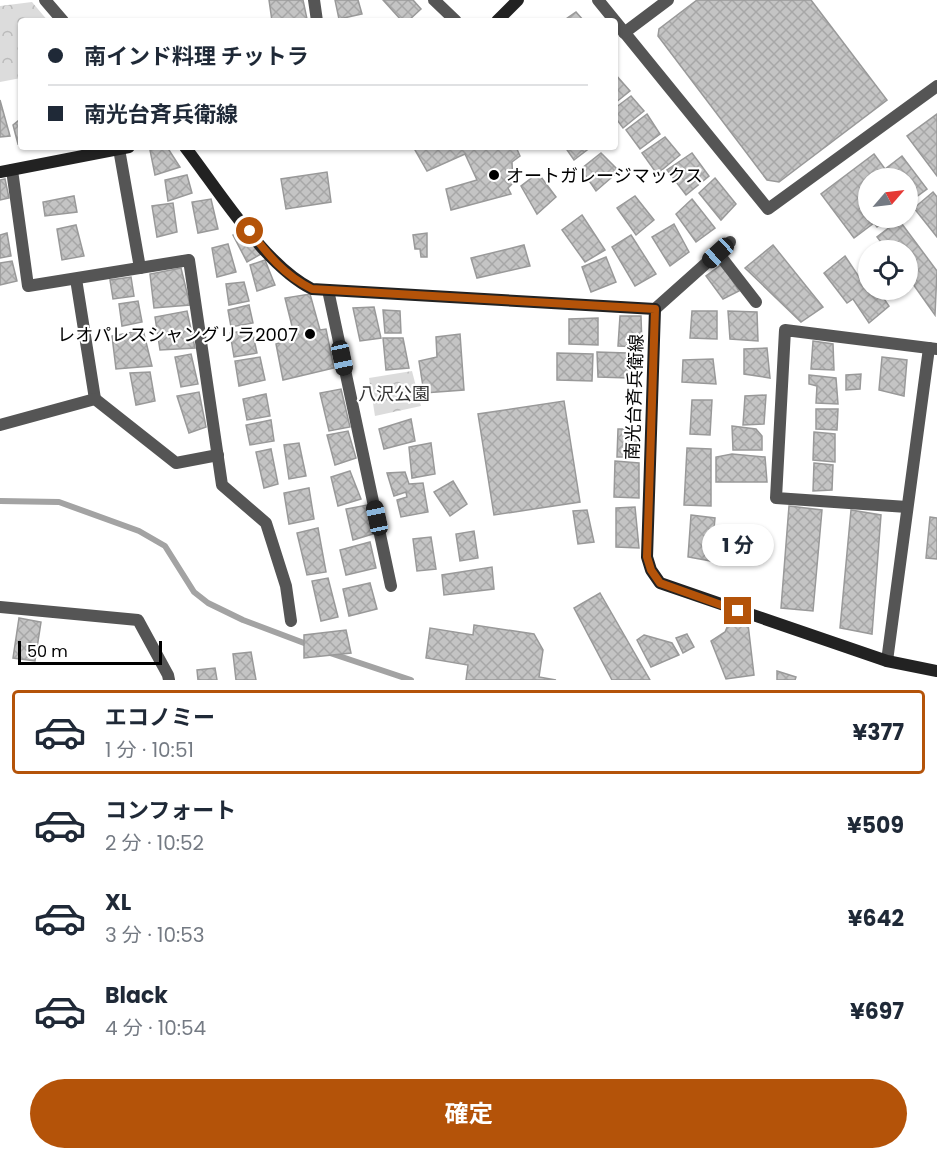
<!DOCTYPE html>
<html lang="ja">
<head>
<meta charset="utf-8">
<style>
  :root { --surface:#fff; --page:#f6f6f7; --text:#1f2937; --muted:#747a83; --line:#e0e1e3; --accent:#b45309 }
  body { margin:0; font-family:Poppins,"Noto Sans JP",sans-serif; background:var(--page); color:var(--text); height:100vh; display:flex; flex-direction:column; font-size:22px; white-space:nowrap }
  * { box-sizing:border-box; margin:0 }
  p { font-size:20px; color:var(--muted) }
  .icon { flex:none; width:33px; height:33px; fill:none; stroke:currentColor; stroke-width:2; stroke-linecap:round; stroke-linejoin:round }
  .map { position:relative; height:680px; overflow:hidden }
  .panel { display:flex; flex-direction:column; background:var(--surface); flex:1 }
  .panel>* { flex:none }
  .guide { position:absolute; left:18px; top:18px; width:600px; height:132px; border-radius:6px; box-shadow:0 2px 4px #0004; display:grid; align-content:center; height:132px; padding:0 30px; background:var(--surface) }
  .needle { width:39px; rotate:62deg }
  .fabs { position:absolute; left:858px; top:168px; display:grid; gap:12px }
  .fabs a { display:grid; place-items:center; width:60px; height:60px; border-radius:50%; background:var(--surface); box-shadow:0 2px 4px #0004; font-size:30px }
  .scale { position:absolute; left:18px; bottom:15px; width:144px; box-sizing:border-box; padding-left:6px; border:3px solid #000; border-top:0; font-size:16px; line-height:21px; white-space:nowrap; color:#000; -webkit-text-stroke:4px #fff; paint-order:stroke }
  .end { position:absolute; width:27px; height:27px; margin:-14px; border:8px solid #b45309; background:#fff; box-shadow:0 0 0 3px #fff }
  .from { border-radius:50% }
  .bubble { position:absolute; height:42px; border-radius:21px; background:var(--surface); box-shadow:0 2px 4px #0004; font-size:20px; font-weight:700; line-height:42px; text-align:center }
  .car { position:absolute; width:18px; height:36px; margin:-18px -9px; border-radius:8px; box-shadow:0 0 4px 2px #0007; background:linear-gradient(#222 24%,#8ab4d8 0 40%,#222 0 76%,#8ab4d8 0 86%,#222 0) }
  .guide b { display:flex; align-items:center; gap:21px; height:57px; font-size:22px }
  .guide b+b { border-top:2px solid var(--line) }
  .guide i { width:15px; height:15px; background:var(--text) }
  ul { padding:10px 0 0; list-style:none }
  li { display:flex; align-items:center; gap:18px; height:84px; margin:0 12px 9px; padding:0 18px; border:3px solid transparent; border-radius:6px }
  li div { flex:1 }
  li b { display:block; font-size:22px }
  li em { font-style:normal; font-weight:700 }
  li.active { border-color:var(--accent) }
  li>.icon { width:54px; height:54px; stroke-width:1.5 }
  .button { display:flex; gap:12px; margin-top:auto; padding:12px 30px }
  .button a { flex:1; height:69px; border-radius:36px; background:var(--accent); color:#fff; font-size:24px; font-weight:700; line-height:69px; text-align:center }
  .map>svg:first-child { display:block }
  .park { fill:url(#park-crowns) }
  .lines { fill:none; stroke-linecap:round; stroke-linejoin:round }
  .stream { stroke:#a3a3a3; stroke-width:6 }
  .building { fill:url(#building-cross-hatch); stroke:#999; stroke-width:1.5 }
  .street { stroke:#555; stroke-width:12 }
  .secondary { stroke:#222; stroke-width:12 }
  .route { stroke:#b45309; stroke-width:8 }
  .poi-dot { fill:#000; stroke:#fff; stroke-width:2 }
  .labels { text-anchor:middle; dominant-baseline:central; stroke-width:4.5; stroke-linejoin:round; paint-order:stroke }
  .poi-label { font-size:18px; fill:#000; stroke:#fff; text-anchor:start }
  .park-label { font-size:18px; fill:#333; stroke:#fff }
  .street-label { font-size:18px; fill:#000; stroke:#fff }
</style>
</head>
<body>
<div class="map">
<svg width="937" height="680" viewBox="0 0 937 680">
  <defs>
    <pattern id="park-crowns" width="20" height="18" patternUnits="userSpaceOnUse" patternTransform="scale(1.5)"><rect width="20" height="18" fill="#dcdcdc"/><path d="M2 6a3 3 0 1 1 6 0M12 15a3 3 0 1 1 6 0" fill="none" stroke="#bbb"/></pattern>
    <pattern id="building-cross-hatch" width="8" height="8" patternUnits="userSpaceOnUse" patternTransform="scale(1.5)"><rect width="8" height="8" fill="#c4c4c4"/><path d="M0 0l8 8M0 8l8-8" fill="none" stroke="#a7a7a7"/></pattern>
  </defs>
  <rect width="100%" height="100%" fill="#fff"/>
  <g class="park">
    <polygon points="32,2 48,21 21,21 21,78 0,82 0,6"/>
    <polygon points="412,371 421,406 375,416 369,378"/>
  </g>
  <g class="lines">
    <g class="stream">
      <polyline points="0,501 59,502 139,531 165,546 194,592 208,603 243,620 312,646"/>
      <polyline points="330,653 411,680"/>
    </g>
  </g>
  <g class="building">
    <polygon points="269,0 303,0 307,19 272,21"/>
    <polygon points="335,0 358,0 362,14 339,19"/>
    <polygon points="383,0 413,0 421,9 408,21 402,21"/>
    <polygon points="697,0 811,0 887,100 779,182 767,180 658,36 659,29"/>
    <polygon points="576,12 584,21 563,21"/>
    <polygon points="615,74 630,91 615,103"/>
    <polygon points="631,96 644,111 623,128 615,117 615,108"/>
    <polygon points="21,98 21,143 18,144 13,125 19,120"/>
    <polygon points="0,100 10,136 0,137"/>
    <polygon points="647,114 660,134 640,149 626,130"/>
    <polygon points="937,114 937,176 907,136"/>
    <polygon points="665,137 680,155 657,174 642,153"/>
    <polygon points="167,147 180,167 155,175 150,150"/>
    <polygon points="420,147 516,147 520,156 512,162 513,183 508,188 511,194 451,210 446,189 477,180 465,154 427,171 415,150"/>
    <polygon points="565,147 591,147 574,160"/>
    <polygon points="601,153 619,171 596,191 581,169"/>
    <polygon points="692,153 709,176 686,195 667,170"/>
    <polygon points="874,154 885,169 902,156 927,189 908,203 908,178 868,178 868,218 889,218 877,227 874,223 854,238 821,194"/>
    <polygon points="327,172 331,202 286,209 281,179"/>
    <polygon points="538,173 556,197 537,214 521,186"/>
    <polygon points="187,175 192,193 168,201 165,180"/>
    <polygon points="715,178 736,204 721,220 699,193"/>
    <polygon points="5,179 9,198 0,200 0,180"/>
    <polygon points="933,192 937,197 937,237 914,208"/>
    <polygon points="74,196 77,212 45,216 43,202"/>
    <polygon points="635,196 654,220 636,235 617,208"/>
    <polygon points="211,199 218,229 198,233 192,202"/>
    <polygon points="692,199 715,228 696,242 676,214"/>
    <polygon points="173,203 177,232 157,237 152,206"/>
    <polygon points="582,215 605,250 585,262 562,230"/>
    <polygon points="899,220 937,271 935,315 908,277 908,250 887,250 877,237"/>
    <polygon points="674,224 689,252 670,266 652,237"/>
    <polygon points="76,225 84,256 62,260 57,229"/>
    <polygon points="243,230 261,254 247,262 233,235"/>
    <polygon points="7,233 11,256 0,258 0,235"/>
    <polygon points="427,233 427,257 421,257 420,249 415,249 413,235"/>
    <polygon points="631,235 656,274 635,286 612,247"/>
    <polygon points="228,244 236,272 217,277 212,248"/>
    <polygon points="524,245 530,266 477,278 471,258"/>
    <polygon points="773,245 823,307 801,322 745,268"/>
    <polygon points="845,256 863,283 868,280 868,290 878,290 889,306 869,323 853,299 847,303 824,273"/>
    <polygon points="606,257 616,282 591,292 582,267"/>
    <polygon points="265,260 275,285 257,291 250,265"/>
    <polygon points="12,261 17,281 0,285 0,263"/>
    <polygon points="722,264 739,291 723,299 706,276"/>
    <polygon points="181,268 190,305 154,308 150,274"/>
    <polygon points="131,277 134,296 113,299 110,280"/>
    <polygon points="244,282 249,301 229,305 226,284"/>
    <polygon points="310,294 320,330 326,329 334,368 283,380 276,344 295,338 285,298"/>
    <polygon points="138,301 142,322 122,326 119,304"/>
    <polygon points="249,305 253,323 231,327 228,310"/>
    <polygon points="374,307 381,338 360,341 353,308"/>
    <polygon points="383,310 400,311 401,333 385,333"/>
    <polygon points="187,311 195,348 160,350 155,317"/>
    <polygon points="692,311 717,311 717,339 690,338"/>
    <polygon points="728,311 757,312 758,341 730,339"/>
    <polygon points="620,316 641,316 642,347 618,346"/>
    <polygon points="598,318 598,345 569,344 569,319"/>
    <polygon points="143,330 152,366 116,369 112,336"/>
    <polygon points="252,330 257,353 234,357 230,333"/>
    <polygon points="460,334 464,390 424,393 419,361 437,357 436,337"/>
    <polygon points="383,338 403,338 409,368 386,370"/>
    <polygon points="813,341 833,344 834,370 811,369"/>
    <polygon points="767,348 770,378 744,374 744,349"/>
    <polygon points="597,352 627,353 628,378 598,377"/>
    <polygon points="557,353 593,354 592,381 557,380"/>
    <polygon points="191,354 198,384 181,387 175,357"/>
    <polygon points="260,357 265,380 239,386 235,361"/>
    <polygon points="882,357 907,360 904,396 879,390"/>
    <polygon points="713,359 716,384 682,382 683,360"/>
    <polygon points="150,372 155,401 136,405 130,373"/>
    <polygon points="861,374 860,389 846,390 846,375"/>
    <polygon points="809,375 836,378 838,404 816,403 817,386 809,384"/>
    <polygon points="341,389 350,427 329,431 320,393"/>
    <polygon points="199,392 206,427 189,433 177,396"/>
    <polygon points="266,394 270,416 247,420 243,399"/>
    <polygon points="766,395 764,424 743,425 745,396"/>
    <polygon points="692,400 712,400 710,435 690,434"/>
    <polygon points="564,401 580,502 494,515 478,414"/>
    <polygon points="816,409 838,409 837,430 816,429"/>
    <polygon points="411,419 415,441 384,449 379,429"/>
    <polygon points="271,420 274,441 250,445 246,425"/>
    <polygon points="732,426 756,429 762,436 762,450 733,450"/>
    <polygon points="618,429 637,429 639,457 617,457"/>
    <polygon points="348,431 356,458 335,465 327,435"/>
    <polygon points="814,432 835,434 835,462 813,460"/>
    <polygon points="299,443 306,476 289,479 284,445"/>
    <polygon points="431,443 435,474 412,478 409,447"/>
    <polygon points="687,448 711,449 711,506 684,505"/>
    <polygon points="271,449 278,484 264,488 256,452"/>
    <polygon points="732,454 765,457 767,482 716,482 716,457"/>
    <polygon points="615,461 639,463 639,498 614,497"/>
    <polygon points="814,463 833,465 832,490 813,491"/>
    <polygon points="350,471 361,499 338,506 331,477"/>
    <polygon points="405,472 409,484 423,483 428,512 401,517 397,500 407,497 406,492 394,496 387,473"/>
    <polygon points="453,481 467,504 450,516 434,492"/>
    <polygon points="309,488 314,519 289,524 284,493"/>
    <polygon points="367,505 373,534 353,540 346,509"/>
    <polygon points="789,506 822,510 813,611 781,608"/>
    <polygon points="635,507 639,548 616,547 616,508"/>
    <polygon points="587,510 594,542 578,544 573,511"/>
    <polygon points="851,510 881,515 872,634 840,628"/>
    <polygon points="691,515 715,518 711,561 688,557"/>
    <polygon points="930,517 937,518 937,559 926,558"/>
    <polygon points="318,528 326,572 307,575 297,533"/>
    <polygon points="474,531 478,558 460,561 456,534"/>
    <polygon points="431,537 436,569 417,571 413,539"/>
    <polygon points="370,542 376,568 346,575 340,550"/>
    <polygon points="492,567 494,589 444,595 442,575"/>
    <polygon points="328,578 338,617 321,621 312,581"/>
    <polygon points="370,583 377,609 349,616 343,589"/>
    <polygon points="600,593 650,680 612,680 574,608"/>
    <polygon points="732,616 748,624 754,675 726,679 711,641 725,632"/>
    <polygon points="19,618 41,622 35,661 13,658"/>
    <polygon points="474,625 534,634 543,650 539,677 556,680 466,680 468,665 426,658 430,628 473,635"/>
    <polygon points="346,630 351,653 304,658 304,635"/>
    <polygon points="687,634 694,647 683,653 676,638"/>
    <polygon points="644,635 672,643 679,655 651,667 637,640"/>
    <polygon points="251,652 256,680 236,680 233,654"/>
    <polygon points="215,668 217,680 198,680 197,670"/>
    <polygon points="777,671 796,677 795,680 777,680"/>
  </g>
  <g class="lines">
    <g class="street">
      <polyline points="45,0 63,21"/>
      <polyline points="314,0 317,21"/>
      <polyline points="434,0 456,21"/>
      <polyline points="598,0 768,209 937,86"/>
      <polyline points="624,33 668,0"/>
      <polyline points="119,149 140,268"/>
      <polyline points="12,170 28,286 189,260 222,485 266,523 286,586 291,621"/>
      <polyline points="718,253 756,302"/>
      <polyline points="76,279 95,399"/>
      <polyline points="328,290 391,586"/>
      <polyline points="655,309 730,242"/>
      <polyline points="0,425 95,399 176,463 218,455"/>
      <polyline points="907,507 776,498 785,330 937,349"/>
      <polyline points="0,607 138,620 168,675 169,680"/>
      <polyline points="887,661 929,348"/>
    </g>
    <g class="secondary">
      <polyline points="497,21 518,0"/>
      <path d="M185,147C219,191 264,265 312,289L655,309L647,557L651,570L660,583L887,661L937,671"/>
      <polyline points="0,172 129,147"/>
    </g>
  </g>
  <g class="lines">
    <path class="route" d="M250,231C268,255 284,275 312,289L655,309L647,557L651,570L660,583L738,611"/>
  </g>
  <g class="poi-dot">
    <circle cx="494" cy="175" r="6"/>
    <circle cx="310" cy="334" r="6"/>
  </g>
  <g class="labels">
    <g class="poi-label">
      <text x="506" y="175">オートガレージマックス</text>
      <text x="298" y="334" text-anchor="end">レオパレスシャングリラ2007</text>
    </g>
    <g class="park-label">
      <text x="394" y="393">八沢公園</text>
    </g>
    <g class="street-label">
      <text transform="translate(634 397) rotate(-88)">南光台斉兵衛線</text>
    </g>
  </g>
</svg>
<div class="fabs">
<a><svg class="needle" viewBox="-14 -14 28 28"><path d="M0-13l5 13h-10z" fill="#e53935"/><path d="M0 13l5-13h-10z" fill="#747a83"/></svg></a>
<a><svg class="icon" aria-label="locate" viewBox="0 0 24 24"><circle cx="12" cy="12" r="6"/><path d="M12 2v4M12 18v4M2 12h4M18 12h4"/></svg></a>
</div>
<div class="scale">50 m</div>
<i class="end from" style="left:250px;top:231px"></i>
<i class="end" style="left:738px;top:611px"></i>
<div class="bubble" style="left:702px;top:524px;width:72px">1 分</div>
<i class="car" style="left:718px;top:253px;rotate:228deg"></i>
<i class="car" style="left:342px;top:358px;rotate:168deg"></i>
<i class="car" style="left:377px;top:518px;rotate:348deg"></i>
<div class="guide">
<b><i class="from"></i>南インド料理 チットラ</b>
<b><i></i>南光台斉兵衛線</b>
</div>
</div>
<section class="panel">
<ul>
<li class="active"><svg class="icon" aria-label="car" viewBox="0 0 24 24"><path d="M5 17H2v-5l4-1 3-4h7l3 4 3 1v5h-3M9 17h6M6 11h13"/><circle cx="7" cy="17" r="2"/><circle cx="17" cy="17" r="2"/></svg><div><b>エコノミー</b><p>1 分 · 10:51</p></div><em>¥377</em></li>
<li><svg class="icon" aria-label="car" viewBox="0 0 24 24"><path d="M5 17H2v-5l4-1 3-4h7l3 4 3 1v5h-3M9 17h6M6 11h13"/><circle cx="7" cy="17" r="2"/><circle cx="17" cy="17" r="2"/></svg><div><b>コンフォート</b><p>2 分 · 10:52</p></div><em>¥509</em></li>
<li><svg class="icon" aria-label="car" viewBox="0 0 24 24"><path d="M5 17H2v-5l4-1 3-4h7l3 4 3 1v5h-3M9 17h6M6 11h13"/><circle cx="7" cy="17" r="2"/><circle cx="17" cy="17" r="2"/></svg><div><b>XL</b><p>3 分 · 10:53</p></div><em>¥642</em></li>
<li><svg class="icon" aria-label="car" viewBox="0 0 24 24"><path d="M5 17H2v-5l4-1 3-4h7l3 4 3 1v5h-3M9 17h6M6 11h13"/><circle cx="7" cy="17" r="2"/><circle cx="17" cy="17" r="2"/></svg><div><b>Black</b><p>4 分 · 10:54</p></div><em>¥697</em></li>
</ul>
<div class="button"><a>確定</a></div>
</section>
</body>
</html>
